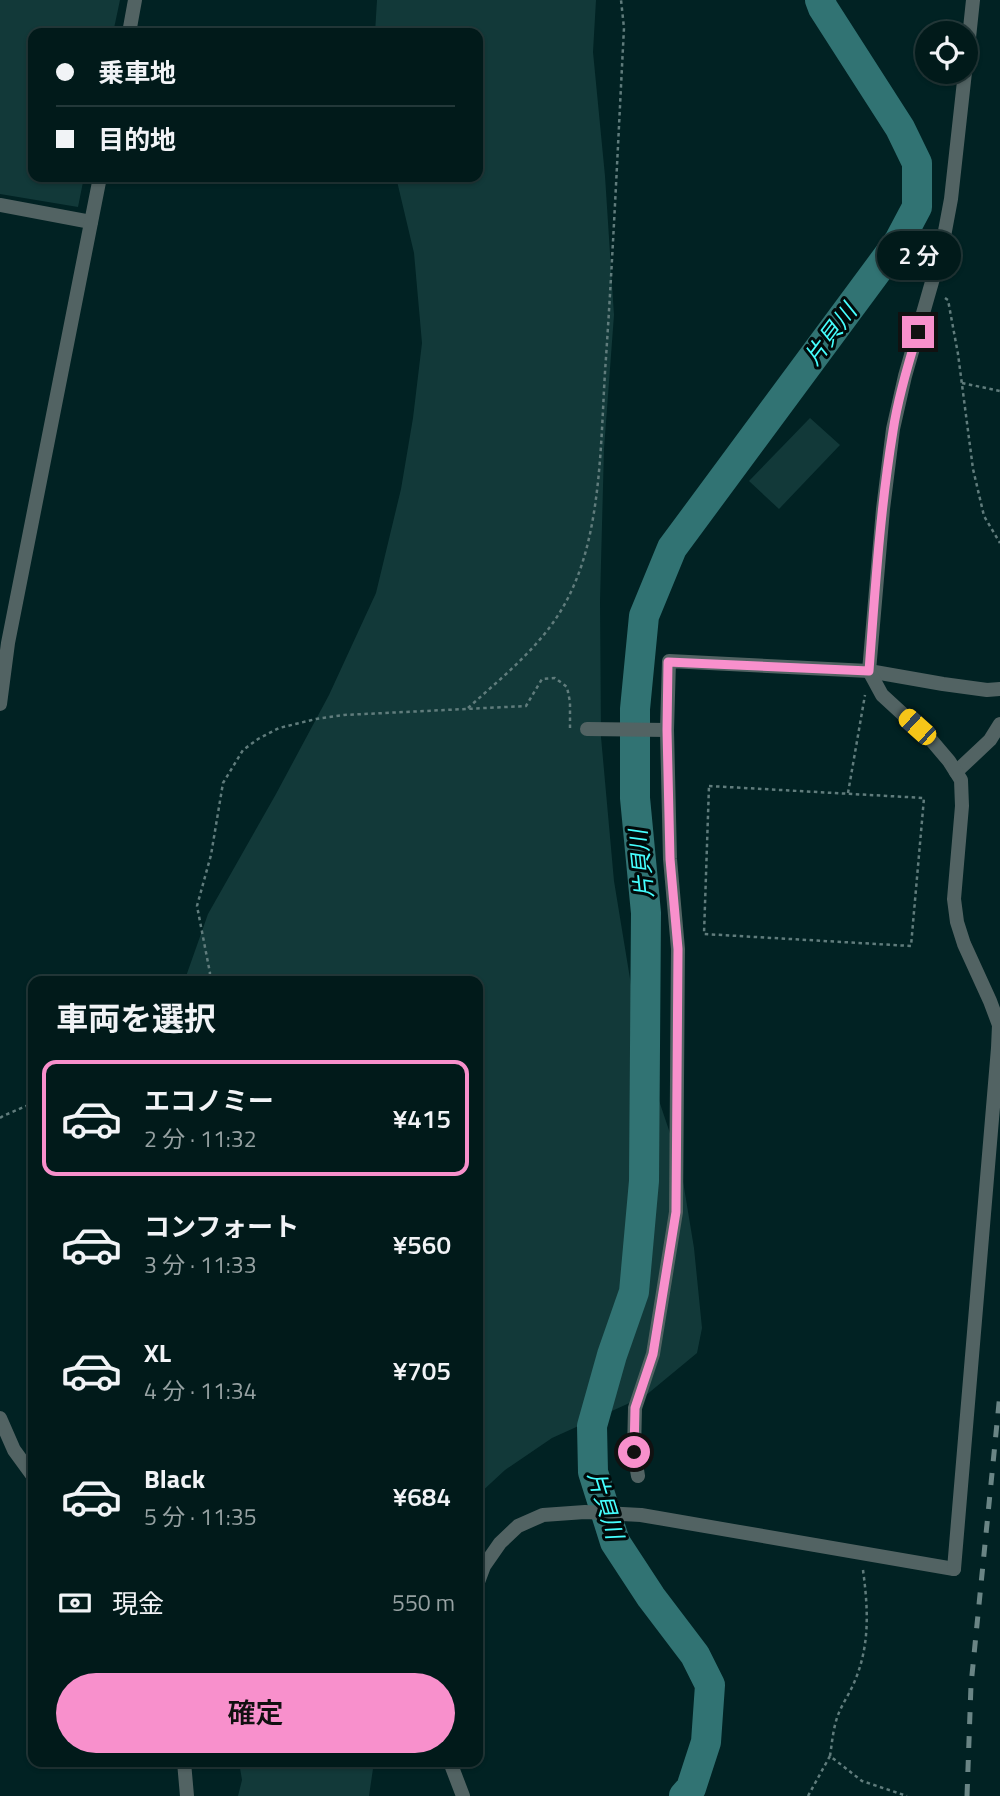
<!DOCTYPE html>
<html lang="ja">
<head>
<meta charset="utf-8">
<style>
  :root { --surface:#011a1a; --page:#0f2727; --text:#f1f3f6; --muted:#96a1a2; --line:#233839; --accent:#f890cc }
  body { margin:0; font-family:"Titillium Web","Noto Sans JP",sans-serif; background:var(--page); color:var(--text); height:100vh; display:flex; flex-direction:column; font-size:26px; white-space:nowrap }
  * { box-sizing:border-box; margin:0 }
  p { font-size:23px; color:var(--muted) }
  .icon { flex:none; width:38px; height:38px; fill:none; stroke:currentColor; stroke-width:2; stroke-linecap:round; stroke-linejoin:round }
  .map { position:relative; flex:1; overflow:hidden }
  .sheet { position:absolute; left:28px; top:976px; width:455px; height:791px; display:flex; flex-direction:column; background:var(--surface); border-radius:14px; box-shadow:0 2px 5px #0004,0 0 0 2px var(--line) }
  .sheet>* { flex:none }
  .banner { position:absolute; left:28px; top:28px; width:455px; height:154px; border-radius:14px; box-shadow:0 2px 5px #0004,0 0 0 2px var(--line); display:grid; align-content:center; height:154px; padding:0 28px; background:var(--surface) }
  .buttons { position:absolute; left:915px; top:21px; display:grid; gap:14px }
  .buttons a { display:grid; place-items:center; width:63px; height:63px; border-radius:50%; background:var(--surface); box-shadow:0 2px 5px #0004,0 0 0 2px var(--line); font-size:35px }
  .end { position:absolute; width:32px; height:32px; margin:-16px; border:9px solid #f890cc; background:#111; box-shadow:0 0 0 4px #111 }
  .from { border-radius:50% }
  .bubble { position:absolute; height:49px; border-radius:24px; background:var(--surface); box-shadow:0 2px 5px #0004,0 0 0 2px var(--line); font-size:23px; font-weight:600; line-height:49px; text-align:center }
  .car { position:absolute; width:21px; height:42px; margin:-21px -10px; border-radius:9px; box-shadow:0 0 5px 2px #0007; background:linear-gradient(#f5c518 24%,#345 0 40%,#f5c518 0 76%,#345 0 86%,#f5c518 0) }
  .banner b { display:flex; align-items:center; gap:24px; height:66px; font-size:26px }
  .banner b+b { border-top:2px solid var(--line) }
  .banner i { width:18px; height:18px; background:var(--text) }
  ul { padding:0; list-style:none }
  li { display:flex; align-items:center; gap:21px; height:116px; margin:0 14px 10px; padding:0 14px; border:4px solid transparent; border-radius:14px }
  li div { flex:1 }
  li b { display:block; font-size:26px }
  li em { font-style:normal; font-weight:600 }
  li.current { border-color:var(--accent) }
  li>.icon { width:63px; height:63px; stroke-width:1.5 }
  h2 { padding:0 28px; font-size:32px; line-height:84px }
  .pay { display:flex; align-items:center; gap:18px; height:77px; padding:0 28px; font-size:26px }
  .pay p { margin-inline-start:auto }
  .primary-button { display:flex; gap:14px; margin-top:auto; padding:14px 28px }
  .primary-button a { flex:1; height:80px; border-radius:42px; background:var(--accent); color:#111; font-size:28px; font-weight:600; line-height:80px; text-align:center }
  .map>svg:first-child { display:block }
  .green { fill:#123939 }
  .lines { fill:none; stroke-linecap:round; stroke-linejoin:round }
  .river { stroke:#317373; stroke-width:30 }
  .path { stroke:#607c7c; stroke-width:2.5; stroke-dasharray:3.5 3.5; stroke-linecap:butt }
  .minor { stroke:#526363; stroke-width:14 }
  .tertiary { stroke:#526363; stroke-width:14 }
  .rail { stroke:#6a8585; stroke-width:5; stroke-dasharray:12 12; stroke-linecap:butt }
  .route { stroke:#f890cc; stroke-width:9 }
  .labels { text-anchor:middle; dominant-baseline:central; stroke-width:6; stroke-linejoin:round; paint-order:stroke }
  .water-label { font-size:23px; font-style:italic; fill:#45fefe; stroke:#000a0a }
</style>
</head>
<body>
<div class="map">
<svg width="1000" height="1796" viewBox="0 0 1000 1796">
  <rect width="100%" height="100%" fill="#012223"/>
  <g class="green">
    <polygon points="0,0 120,0 113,33 33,33 33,177 84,177 78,207 0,194"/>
    <polygon points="377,0 596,0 593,52 605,176 614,315 604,449 600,601 601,737 614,881 634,1003 644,1056 680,1163 694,1248 702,1328 697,1353 645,1396 552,1438 505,1470 478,1495 478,982 184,982 208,914 276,794 329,695 376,593 401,489 413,418 422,343 414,253 396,177 478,177 478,33 375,33"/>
    <polygon points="810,418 840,445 779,509 749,481"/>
    <polygon points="239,1762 374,1762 369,1796 238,1796 242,1780"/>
  </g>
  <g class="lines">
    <polyline class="river" points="684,1796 691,1788 706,1742 710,1685 695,1655 651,1597 615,1542 593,1472 592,1426 612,1355 634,1292 644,1181 646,913 635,798 635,709 644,616 672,548 899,241 917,207 917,163 900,128 823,8 820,0"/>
    <g class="path">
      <polyline points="945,298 948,300 958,354 973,469 984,516 1000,543"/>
      <polyline points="962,383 1000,391"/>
      <path d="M468,708C509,671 552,638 574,585C601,524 601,438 605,372C613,257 618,142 624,28L621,0"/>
      <polygon points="709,786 924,798 911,946 704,934"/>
      <polyline points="848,793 865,695"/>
      <polyline points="208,982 210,973 197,906 211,855 223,783 243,750 258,739 279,728 316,719 344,715 526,706 542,679 555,678 567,687 570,702 570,729 572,729"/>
      <polyline points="0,1118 3,1116 33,1103"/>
      <path d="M863,1570C868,1607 870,1643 856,1678C851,1692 841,1705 837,1718C833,1730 832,1743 830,1756L862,1781L907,1796"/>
      <polyline points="808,1796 830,1756"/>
    </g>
    <g class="minor">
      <polyline points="129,33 135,0"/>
      <polyline points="0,205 91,222"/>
      <polyline points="0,704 8,643 100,177"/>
      <polyline points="587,729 667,730"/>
      <polyline points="956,772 990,740 1000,724"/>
      <polyline points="0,1418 14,1450 33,1476"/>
      <polyline points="638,1476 634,1452 635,1408 653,1354 676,1212 678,949 670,859 667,730 669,661 869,671 943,684 987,690 1000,689"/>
      <polyline points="478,1582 484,1566 500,1543 518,1526 543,1515 585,1512 641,1515 954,1569"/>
      <polyline points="184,1762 187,1796"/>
      <polyline points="450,1762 463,1796"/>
    </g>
    <g class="tertiary">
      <polyline points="966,66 973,0"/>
      <polyline points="954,1569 998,1048 999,1025 990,1001 964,944 957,922 954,899 962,806 961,780 949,761 932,741 882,695 869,671 883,509 893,429 905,376 942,247 951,199 965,72"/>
    </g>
    <polyline class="rail" points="967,1796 971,1685 1000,1393"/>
  </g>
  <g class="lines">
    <path class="route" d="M634,1452L635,1408L653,1354L676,1212L678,949L670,859L667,730L668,662L869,671C875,591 880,510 893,431C898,397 908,364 918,332"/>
  </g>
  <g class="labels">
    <g class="water-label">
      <text transform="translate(830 334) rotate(-53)">片貝川</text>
      <text transform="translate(641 864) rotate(-96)">片貝川</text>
      <text transform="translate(606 1505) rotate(73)">片貝川</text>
    </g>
  </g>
</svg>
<div class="buttons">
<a><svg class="icon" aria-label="locate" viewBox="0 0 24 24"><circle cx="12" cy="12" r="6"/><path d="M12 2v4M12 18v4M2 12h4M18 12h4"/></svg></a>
</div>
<i class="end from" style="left:634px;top:1452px"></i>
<i class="end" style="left:918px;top:332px"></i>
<div class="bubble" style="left:877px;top:231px;width:84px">2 分</div>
<i class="car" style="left:917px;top:727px;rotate:312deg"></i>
<div class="banner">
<b><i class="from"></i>乗車地</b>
<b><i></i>目的地</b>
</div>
<section class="sheet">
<h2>車両を選択</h2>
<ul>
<li class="current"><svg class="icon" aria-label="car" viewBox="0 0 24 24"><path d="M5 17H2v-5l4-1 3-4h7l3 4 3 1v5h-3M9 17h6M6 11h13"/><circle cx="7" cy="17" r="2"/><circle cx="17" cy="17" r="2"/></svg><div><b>エコノミー</b><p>2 分 · 11:32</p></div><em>¥415</em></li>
<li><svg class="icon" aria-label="car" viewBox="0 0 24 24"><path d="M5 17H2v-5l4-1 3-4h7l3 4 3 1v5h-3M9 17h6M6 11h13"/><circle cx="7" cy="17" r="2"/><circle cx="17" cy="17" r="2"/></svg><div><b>コンフォート</b><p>3 分 · 11:33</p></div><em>¥560</em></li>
<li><svg class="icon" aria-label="car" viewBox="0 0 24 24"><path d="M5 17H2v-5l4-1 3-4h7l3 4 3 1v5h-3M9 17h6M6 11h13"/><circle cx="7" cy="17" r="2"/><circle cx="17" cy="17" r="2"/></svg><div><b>XL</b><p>4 分 · 11:34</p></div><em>¥705</em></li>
<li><svg class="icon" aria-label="car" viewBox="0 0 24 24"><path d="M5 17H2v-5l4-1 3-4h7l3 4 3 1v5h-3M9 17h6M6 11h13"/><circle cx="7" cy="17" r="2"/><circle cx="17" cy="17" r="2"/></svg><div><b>Black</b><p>5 分 · 11:35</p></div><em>¥684</em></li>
</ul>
<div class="pay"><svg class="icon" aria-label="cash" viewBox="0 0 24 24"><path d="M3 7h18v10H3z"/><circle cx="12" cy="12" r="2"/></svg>現金<p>550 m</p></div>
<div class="primary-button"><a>確定</a></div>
</section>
</div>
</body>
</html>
